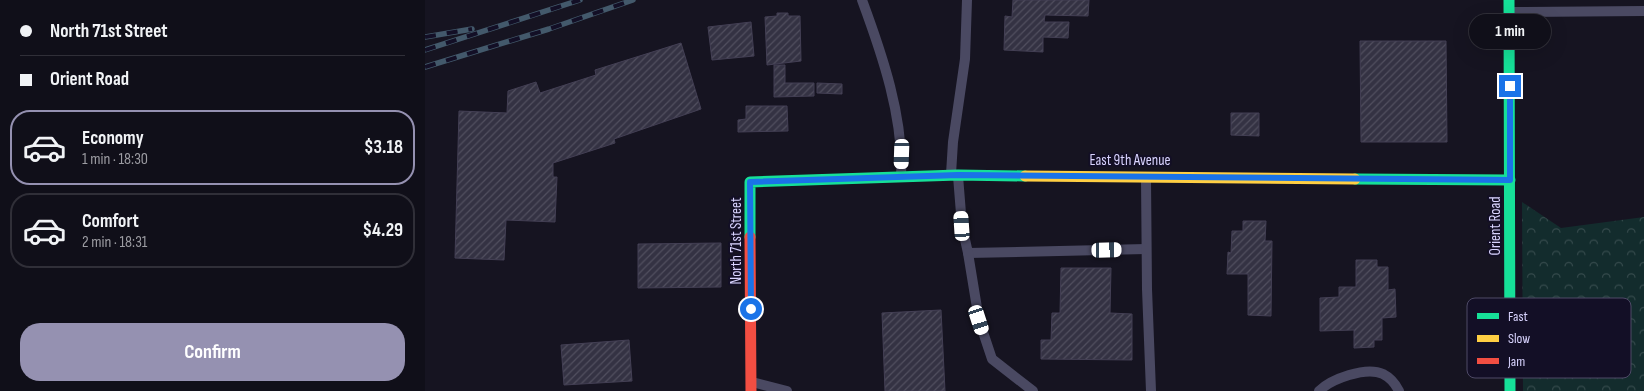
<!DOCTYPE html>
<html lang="en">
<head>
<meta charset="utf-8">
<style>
  :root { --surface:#100f19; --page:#1e1d26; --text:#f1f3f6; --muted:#9c9ca2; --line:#302f38; --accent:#9591b1 }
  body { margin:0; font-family:"Sofia Sans Condensed",sans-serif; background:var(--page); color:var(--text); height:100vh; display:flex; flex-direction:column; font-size:19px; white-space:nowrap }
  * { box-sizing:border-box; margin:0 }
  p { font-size:16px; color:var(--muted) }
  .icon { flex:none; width:28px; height:28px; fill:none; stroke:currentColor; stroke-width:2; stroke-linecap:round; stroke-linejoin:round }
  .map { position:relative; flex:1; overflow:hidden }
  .drawer { display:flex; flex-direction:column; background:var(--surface); width:425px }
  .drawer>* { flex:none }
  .hud { display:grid; align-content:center; height:110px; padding:0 20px; background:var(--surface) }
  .end { position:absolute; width:22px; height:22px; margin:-11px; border:6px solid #1a73e8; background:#fff; box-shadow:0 0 0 2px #fff }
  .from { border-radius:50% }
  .bubble { position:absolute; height:35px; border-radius:18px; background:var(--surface); box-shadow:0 5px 20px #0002,0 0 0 1px var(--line); font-size:16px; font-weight:700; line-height:35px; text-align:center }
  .car { position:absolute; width:15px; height:30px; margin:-15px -8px; border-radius:6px; box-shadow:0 0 4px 1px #0007; background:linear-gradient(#fff 24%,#345 0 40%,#fff 0 76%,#345 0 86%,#fff 0) }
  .hud b { display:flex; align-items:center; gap:18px; height:48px; font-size:19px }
  .hud b+b { border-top:1px solid var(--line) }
  .hud i { width:12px; height:12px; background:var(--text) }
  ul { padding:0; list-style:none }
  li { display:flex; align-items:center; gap:15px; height:75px; margin:0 10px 8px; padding:0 10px; border:2px solid var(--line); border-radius:20px }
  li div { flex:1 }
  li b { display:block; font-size:19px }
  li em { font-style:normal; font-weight:700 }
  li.selected { border-color:var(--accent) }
  li>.icon { width:45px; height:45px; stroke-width:1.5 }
  .button { display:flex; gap:10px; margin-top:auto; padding:10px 20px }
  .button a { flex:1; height:58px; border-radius:20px; background:var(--accent); color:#fff; font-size:20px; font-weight:700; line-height:58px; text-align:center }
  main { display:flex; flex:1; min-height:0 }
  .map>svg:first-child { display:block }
  .forest { fill:url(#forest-crowns) }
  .building { fill:url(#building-hatch); stroke:#433f54 }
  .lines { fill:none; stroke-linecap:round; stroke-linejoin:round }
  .lane { stroke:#4a4962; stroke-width:10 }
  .fast { stroke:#16e098; stroke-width:11 }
  .slow { stroke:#ffcf43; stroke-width:11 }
  .jam { stroke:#f24e42; stroke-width:11 }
  .rail-casing { stroke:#43596b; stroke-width:5.5 }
  .rail { stroke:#130f26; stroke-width:4; stroke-dasharray:11; stroke-linecap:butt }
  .route { stroke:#1a73e8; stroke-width:6 }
  .labels { text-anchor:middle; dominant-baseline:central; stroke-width:4; stroke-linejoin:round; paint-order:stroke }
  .street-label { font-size:15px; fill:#d9d4ff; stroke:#130f26 }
  .key { fill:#130f26; stroke:#4e4a67; stroke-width:1 }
  .key-label { font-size:14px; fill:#d9d4ff }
</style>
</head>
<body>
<main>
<section class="drawer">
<div class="hud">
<b><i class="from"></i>North 71st Street</b>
<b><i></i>Orient Road</b>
</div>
<ul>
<li class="selected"><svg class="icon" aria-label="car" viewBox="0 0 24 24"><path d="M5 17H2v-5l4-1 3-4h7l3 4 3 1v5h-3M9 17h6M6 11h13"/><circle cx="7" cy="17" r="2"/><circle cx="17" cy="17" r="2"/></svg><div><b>Economy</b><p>1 min · 18:30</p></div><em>$3.18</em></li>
<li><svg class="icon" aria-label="car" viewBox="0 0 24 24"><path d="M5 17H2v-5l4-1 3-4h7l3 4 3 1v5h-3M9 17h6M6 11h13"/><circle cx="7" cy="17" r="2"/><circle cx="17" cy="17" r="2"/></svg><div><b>Comfort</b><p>2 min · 18:31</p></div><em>$4.29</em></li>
</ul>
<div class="button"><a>Confirm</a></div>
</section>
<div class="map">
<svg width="1219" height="391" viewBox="0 0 1219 391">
  <defs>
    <pattern id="forest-crowns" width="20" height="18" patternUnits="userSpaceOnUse" patternTransform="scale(1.25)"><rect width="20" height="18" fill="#132c2d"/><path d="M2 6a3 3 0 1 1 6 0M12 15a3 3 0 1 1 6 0" fill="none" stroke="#354a4c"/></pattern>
    <pattern id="building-hatch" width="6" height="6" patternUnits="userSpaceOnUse" patternTransform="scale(1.25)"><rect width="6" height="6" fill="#343243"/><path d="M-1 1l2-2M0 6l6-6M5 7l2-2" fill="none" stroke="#514f5f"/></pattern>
  </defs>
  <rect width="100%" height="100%" fill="#161421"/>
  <polygon class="forest" points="1097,202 1136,228 1219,217 1219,391 1098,391"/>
  <g class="building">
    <polygon points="588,0 664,0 663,16 620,15 619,22 644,22 643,38 618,37 618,52 579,50 580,16 587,17"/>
    <polygon points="352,13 363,13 363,16 375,16 376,61 342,65 340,17 352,16"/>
    <polygon points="326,22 329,56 287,60 283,27"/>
    <polygon points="935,41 1021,41 1022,142 936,142"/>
    <polygon points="256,43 276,109 189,139 190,143 128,163 128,177 132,177 130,222 81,220 79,260 30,258 34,111 82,113 83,91 111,82 115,93 171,75 170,70"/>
    <polygon points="349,65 360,65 360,83 389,83 389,96 349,97"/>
    <polygon points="392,83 417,84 417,94 392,93"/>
    <polygon points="321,106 362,106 363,131 313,132 313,120 321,119"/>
    <polygon points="806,113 834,113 834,136 806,135"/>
    <polygon points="818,221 841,221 840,241 847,241 846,316 823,315 823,274 802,274 803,252 806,253 807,231 818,231"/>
    <polygon points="296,243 296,287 213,288 213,244"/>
    <polygon points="931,260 952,260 952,267 963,267 963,290 970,289 971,317 957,318 957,340 949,340 949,347 929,348 929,330 895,331 895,298 914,297 914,287 931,287"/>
    <polygon points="636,268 686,268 685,313 707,314 707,360 616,359 616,340 626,340 627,313 635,313"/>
    <polygon points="516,310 520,391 460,391 457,313"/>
    <polygon points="204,340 207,381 139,385 136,345"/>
  </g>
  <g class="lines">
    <g class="lane">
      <path d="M437,0C457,54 479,118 476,176"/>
      <polyline points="1086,12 1219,11"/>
      <polyline points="526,174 528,142 540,59 542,0"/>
      <polyline points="533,176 537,226 543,253 721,249"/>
      <polyline points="721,179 722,289 726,391"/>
      <polyline points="543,253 554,320 567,359 608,391"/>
      <polyline points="327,382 362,391"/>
      <path d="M894,391C906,379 941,366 958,374C966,378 970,383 974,391"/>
    </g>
    <g class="fast">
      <polyline points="1084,0 1085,391"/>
      <polyline points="930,179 1085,180"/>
      <polyline points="325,237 325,182 533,175 600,176"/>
    </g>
    <polyline class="slow" points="600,176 930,179"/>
    <polyline class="jam" points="325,237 326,391"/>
    <g class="rail-casing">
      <g id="rail">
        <polyline points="0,37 47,29"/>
        <polyline points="0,50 155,0"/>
        <polyline points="0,67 124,29 208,0"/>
      </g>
    </g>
    <use href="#rail" class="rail"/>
  </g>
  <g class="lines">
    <polyline class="route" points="326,309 325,182 533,175 1085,180 1085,86"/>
  </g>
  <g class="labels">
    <g class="street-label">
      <text x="705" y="160">East 9th Avenue</text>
      <text transform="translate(1070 226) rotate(-90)">Orient Road</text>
      <text transform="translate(311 241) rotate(-90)">North 71st Street</text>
    </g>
  </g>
  <rect x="1042" y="298" width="164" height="80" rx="8" class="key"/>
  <rect x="1052" y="313" width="22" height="6" fill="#16e098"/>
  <rect x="1052" y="335" width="22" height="7" fill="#ffcf43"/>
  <rect x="1052" y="358" width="22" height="6" fill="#f24e42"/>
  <g class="key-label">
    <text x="1083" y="321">Fast</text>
    <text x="1083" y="343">Slow</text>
    <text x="1083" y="366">Jam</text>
  </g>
</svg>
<i class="end from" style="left:326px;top:309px"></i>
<i class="end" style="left:1085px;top:86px"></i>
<div class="bubble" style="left:1044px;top:14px;width:82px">1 min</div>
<i class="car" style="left:477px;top:154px;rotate:182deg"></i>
<i class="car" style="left:537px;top:226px;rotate:356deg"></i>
<i class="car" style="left:682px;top:250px;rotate:89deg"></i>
<i class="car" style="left:554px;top:320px;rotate:162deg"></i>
</div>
</main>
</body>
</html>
